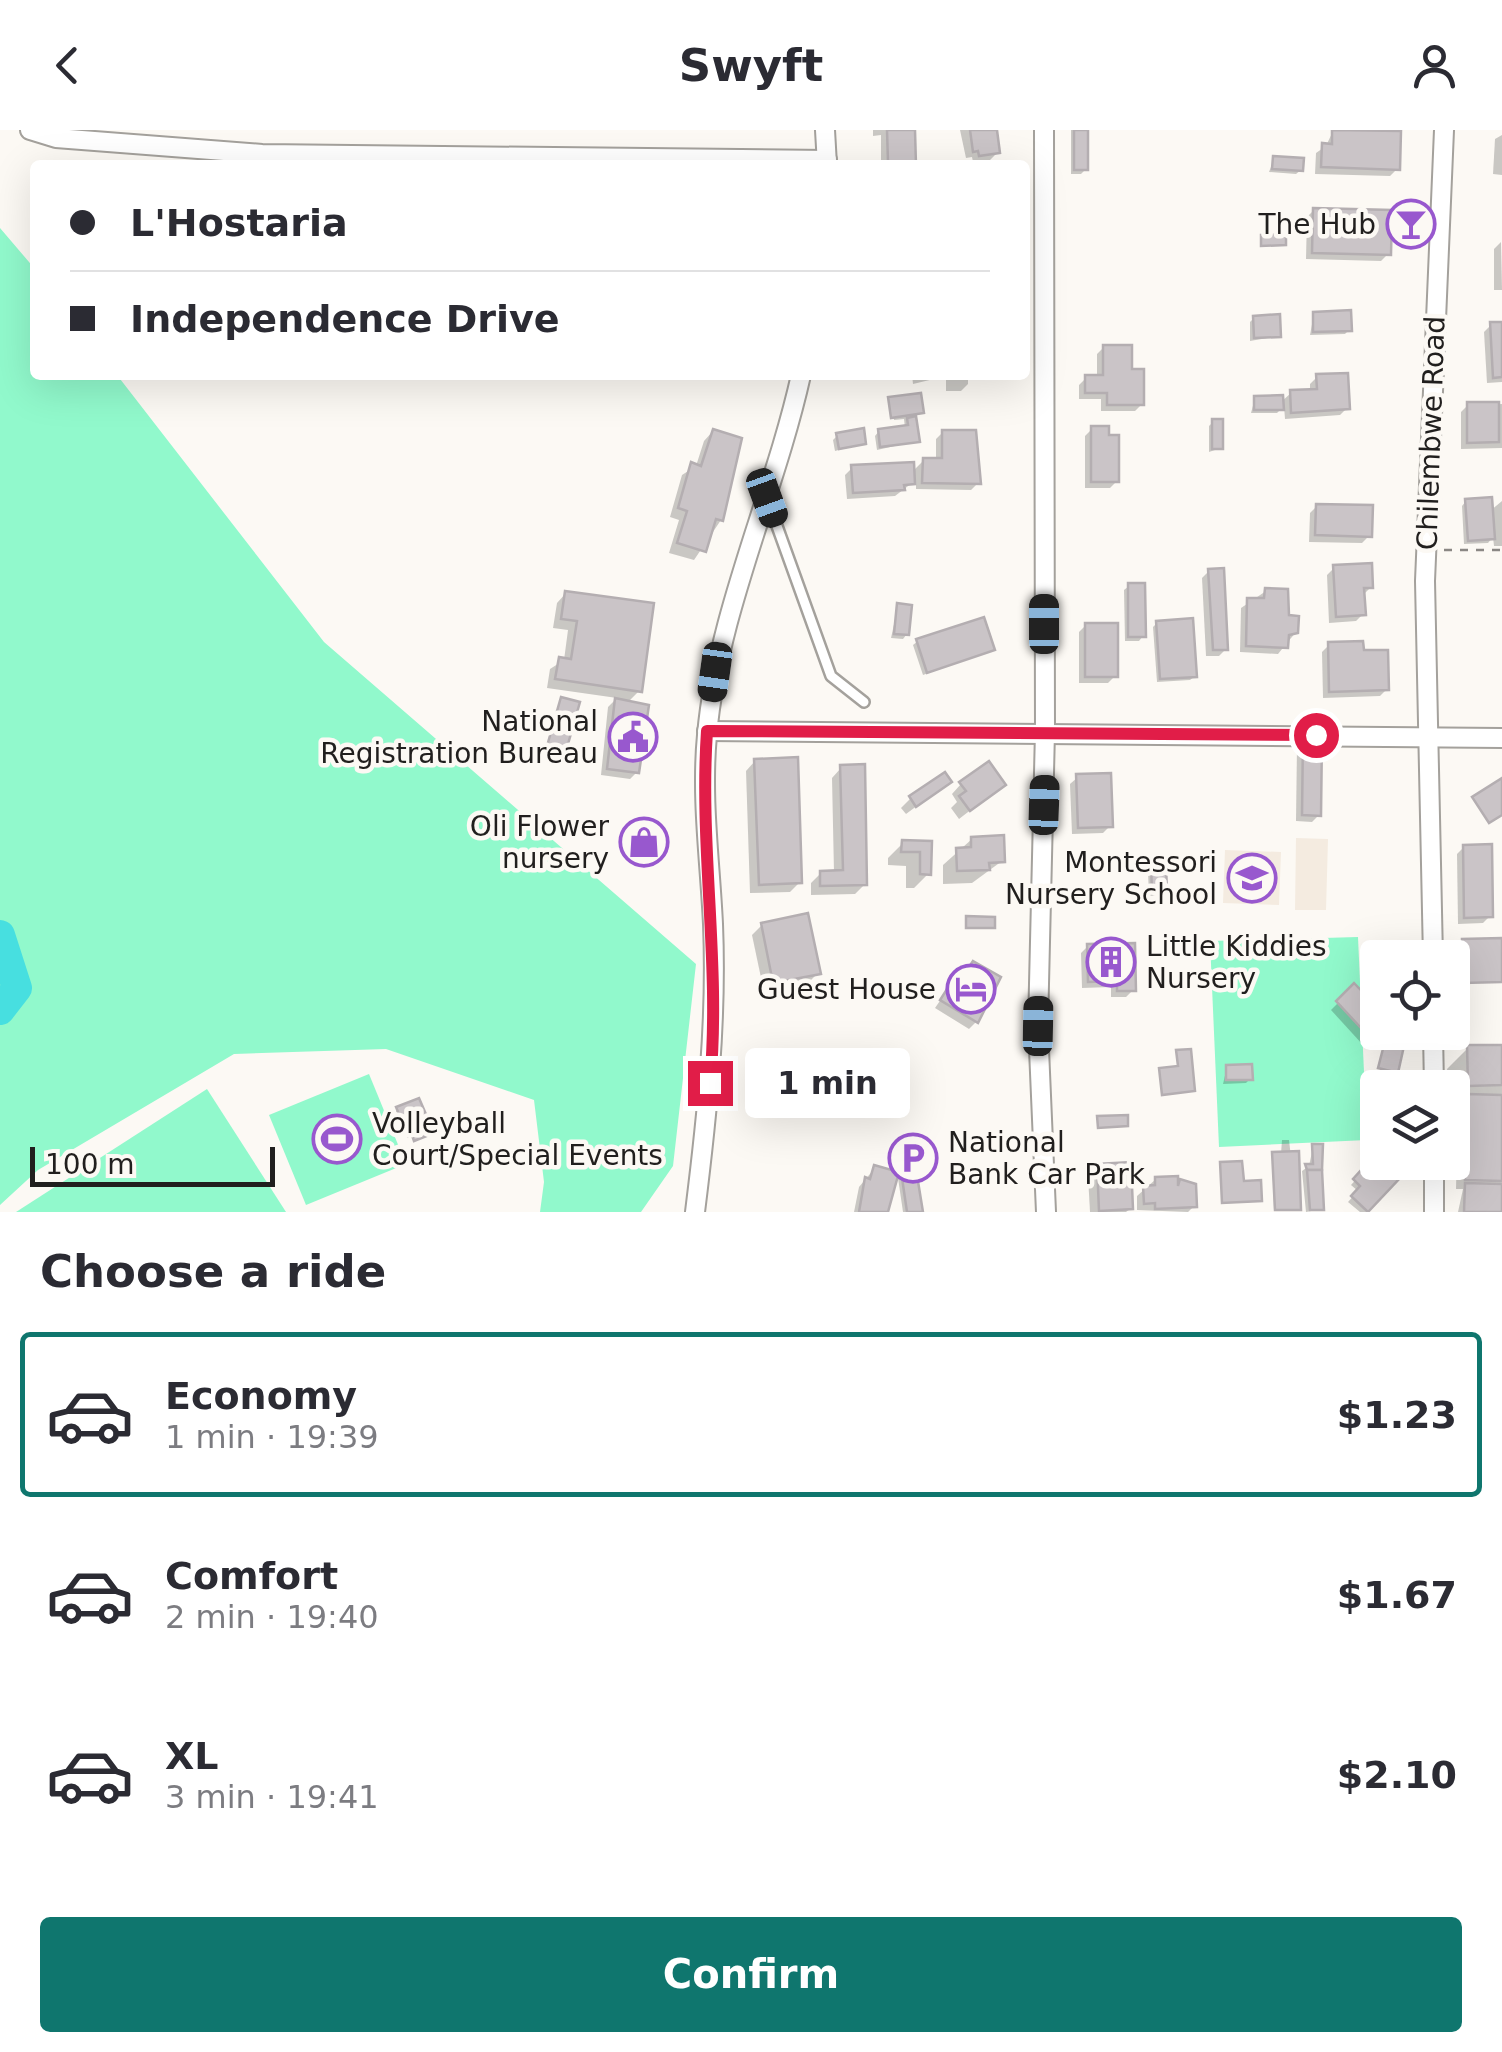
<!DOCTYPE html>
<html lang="en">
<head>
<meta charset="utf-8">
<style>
  :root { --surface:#fff; --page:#f2f2f3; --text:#2b2b33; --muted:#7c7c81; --line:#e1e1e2; --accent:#0f766e }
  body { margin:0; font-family:"DejaVu Sans",sans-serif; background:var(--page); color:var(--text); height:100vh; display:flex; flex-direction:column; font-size:38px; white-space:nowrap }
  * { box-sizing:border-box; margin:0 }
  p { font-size:32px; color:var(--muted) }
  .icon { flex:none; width:55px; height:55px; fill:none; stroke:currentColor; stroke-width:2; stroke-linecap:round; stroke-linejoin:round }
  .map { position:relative; height:1082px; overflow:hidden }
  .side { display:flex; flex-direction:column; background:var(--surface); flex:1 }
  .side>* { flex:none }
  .banner { position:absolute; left:30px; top:30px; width:1000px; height:220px; border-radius:10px; box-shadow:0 10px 40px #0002; display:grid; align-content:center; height:220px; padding:0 40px; background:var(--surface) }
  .tools { position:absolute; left:1360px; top:810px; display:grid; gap:20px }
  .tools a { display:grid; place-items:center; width:110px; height:110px; border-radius:10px; background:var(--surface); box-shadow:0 10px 40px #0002; font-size:50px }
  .scale { position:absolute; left:30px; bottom:25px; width:245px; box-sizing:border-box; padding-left:10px; border:5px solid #211f1e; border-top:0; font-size:28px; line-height:35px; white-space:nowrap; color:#211f1e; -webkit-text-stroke:8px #fcf9f4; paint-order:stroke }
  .end { position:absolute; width:45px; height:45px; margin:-22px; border:12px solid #e11d48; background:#fff; box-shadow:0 0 0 5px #fff }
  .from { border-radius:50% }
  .bubble { position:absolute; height:70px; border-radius:10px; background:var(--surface); box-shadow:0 10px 40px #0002; font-size:32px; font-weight:700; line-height:70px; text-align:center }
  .car { position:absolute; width:30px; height:60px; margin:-30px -15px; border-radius:12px; box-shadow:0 0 8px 2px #0007; background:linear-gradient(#222 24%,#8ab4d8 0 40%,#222 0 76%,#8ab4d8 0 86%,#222 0) }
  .banner b { display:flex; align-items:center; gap:35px; height:95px; font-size:38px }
  .banner b+b { border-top:2px solid var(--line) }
  .banner i { width:25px; height:25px; background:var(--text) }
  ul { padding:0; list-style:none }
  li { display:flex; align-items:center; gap:30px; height:165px; margin:0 20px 15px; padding:0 20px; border:5px solid transparent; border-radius:10px }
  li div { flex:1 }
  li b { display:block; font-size:38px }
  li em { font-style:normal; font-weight:700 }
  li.selected { border-color:var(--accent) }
  li>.icon { width:90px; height:90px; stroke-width:1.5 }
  h2 { padding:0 40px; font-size:45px; line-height:120px }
  .action { display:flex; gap:20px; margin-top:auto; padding:20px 40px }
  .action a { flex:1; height:115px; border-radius:10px; background:var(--accent); color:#fff; font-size:40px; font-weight:700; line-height:115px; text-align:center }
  header { display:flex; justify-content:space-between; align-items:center; height:130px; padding:0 40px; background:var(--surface); font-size:45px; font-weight:700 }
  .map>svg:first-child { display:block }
  .built { fill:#f4ebe0 }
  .green { fill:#91f9cc }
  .shadow { fill:#0003 }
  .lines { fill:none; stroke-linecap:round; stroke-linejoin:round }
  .river { stroke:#47dfe0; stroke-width:30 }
  .building { fill:#cac4c7; stroke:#b4aeb1; stroke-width:2.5 }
  .service-casing { stroke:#a4a19c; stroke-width:14 }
  .minor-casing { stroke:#a4a19c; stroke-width:22 }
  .path { stroke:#8a8784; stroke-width:2.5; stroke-dasharray:8 8; stroke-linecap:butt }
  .service { stroke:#fff; stroke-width:9 }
  .minor { stroke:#fff; stroke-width:18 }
  .route { stroke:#e11d48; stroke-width:12 }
  .labels { text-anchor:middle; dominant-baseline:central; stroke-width:9; stroke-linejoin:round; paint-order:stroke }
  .poi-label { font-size:28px; fill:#211f1e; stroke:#fcf9f4; text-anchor:end }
  .street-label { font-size:28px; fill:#211f1e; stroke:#fcf9f4 }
</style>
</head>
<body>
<header><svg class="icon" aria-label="back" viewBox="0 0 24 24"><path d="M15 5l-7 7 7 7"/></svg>Swyft<svg class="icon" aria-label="person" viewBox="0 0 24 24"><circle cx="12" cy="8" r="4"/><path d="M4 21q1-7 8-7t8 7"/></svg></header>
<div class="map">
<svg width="1502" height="1082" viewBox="0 0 1502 1082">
  <rect width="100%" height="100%" fill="#fcf9f4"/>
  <g class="built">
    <polygon points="1296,708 1328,709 1326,780 1295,780"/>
    <polygon points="1225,720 1281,722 1279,775 1223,773"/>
  </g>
  <g class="green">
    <polygon points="0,98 35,139 35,245 117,245 324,512 696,834 673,1036 641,1082 540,1082 544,1052 534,970 386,919 234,924 38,1040 0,1075"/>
    <polygon points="1358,807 1367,1010 1219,1017 1210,811"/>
    <polygon points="369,944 406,1034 306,1075 269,985"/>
    <polygon points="207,959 286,1082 16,1082"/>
  </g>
  <g class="shadow">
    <polygon points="873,0 912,0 913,35 881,35 881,5 873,6"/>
    <polygon points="960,0 994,0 997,23 990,30 973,32 972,27 966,28"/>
    <polygon points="1071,0 1085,0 1086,39 1081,44 1071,44"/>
    <polygon points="1333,1 1397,39 1390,46 1315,44 1316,23 1326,16"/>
    <polygon points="1502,5 1502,45 1493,44 1495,9"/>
    <polygon points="1274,29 1301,40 1296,44 1269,42"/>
    <polygon points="1314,80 1388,124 1381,131 1306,129 1307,87"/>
    <polygon points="1501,112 1502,160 1494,160 1494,119"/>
    <polygon points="1314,184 1349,200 1345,204 1310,205"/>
    <polygon points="1254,188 1279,206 1250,211 1250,192"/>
    <polygon points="1502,194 1502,252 1487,253 1484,202 1491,195"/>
    <polygon points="1104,217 1129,242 1142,274 1135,281 1101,281 1101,269 1079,269 1079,255 1086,248 1097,248 1097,224"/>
    <polygon points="912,245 938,245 938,248 913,254"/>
    <polygon points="946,245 968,245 968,254 961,261 946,261"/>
    <polygon points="1317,247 1347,278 1340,285 1285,289 1284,276 1277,283 1251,283 1255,268 1281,272 1291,263 1310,262 1310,254"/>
    <polygon points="891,270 921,283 914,287 917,311 877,320 875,306 879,301 905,298 904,289 894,290"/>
    <polygon points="1502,274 1502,318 1461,319 1461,282 1468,275"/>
    <polygon points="1213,292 1221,318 1209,322 1209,296"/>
    <polygon points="1092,299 1117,351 1110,358 1085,358 1085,306"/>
    <polygon points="713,301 721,390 694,430 669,423 679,390 670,387 682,345 696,336 704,311"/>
    <polygon points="943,302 978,353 971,360 916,359 916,350 895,366 847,369 845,345 852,338 912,342 924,330 936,331 936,309"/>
    <polygon points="838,305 864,313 835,321 833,310"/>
    <polygon points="1466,371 1490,381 1502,371 1502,416 1494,416 1493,407 1488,413 1464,414 1462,376"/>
    <polygon points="1317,376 1369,406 1362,413 1309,412 1310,383"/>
    <polygon points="1334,438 1371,457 1364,464 1363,484 1356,491 1329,493 1327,445"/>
    <polygon points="1209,441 1226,519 1219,526 1206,526 1202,448"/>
    <polygon points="1129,456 1143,506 1139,511 1125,511 1124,460"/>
    <polygon points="1266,461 1296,502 1278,524 1240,522 1241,478"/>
    <polygon points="566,463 640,560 627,573 637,642 630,649 601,645 608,577 617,568 547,558 550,539 564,530 568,500 553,498 557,473"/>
    <polygon points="898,476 907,504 903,509 891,508"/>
    <polygon points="1157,493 1195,546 1190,550 1157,552 1153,497"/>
    <polygon points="1086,495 1115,546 1108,553 1079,553 1079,502"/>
    <polygon points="918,511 992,520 923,545 913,515"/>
    <polygon points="1329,515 1361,523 1387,559 1380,566 1323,568 1322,522"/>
    <polygon points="562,570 563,620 559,624 545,620"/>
    <polygon points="1304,609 1319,685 1312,692 1296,691 1297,616"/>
    <polygon points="755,631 800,752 790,762 750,763 746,641"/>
    <polygon points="841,638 865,754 855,764 811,765 811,753 821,743 834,743 832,648"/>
    <polygon points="1078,647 1110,696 1103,703 1072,704 1070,654"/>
    <polygon points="949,652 906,684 901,678 911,668"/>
    <polygon points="961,654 1003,655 959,689 951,678 957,672 952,664"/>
    <polygon points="972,709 1002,731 972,753 943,754 943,735"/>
    <polygon points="903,713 929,714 928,744 914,758 906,758 906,736 888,735 888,728"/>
    <polygon points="1464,717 1490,786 1483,793 1458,794 1457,724"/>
    <polygon points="1152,737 1164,761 1160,765 1149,766 1148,741"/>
    <polygon points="762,795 818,843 809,852 764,862 752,805"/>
    <polygon points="1088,816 1133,860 1126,867 1111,867 1111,857 1082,858 1081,823"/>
    <polygon points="961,840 976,892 969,899 935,878"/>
    <polygon points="834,853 834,859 826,861 826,855"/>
    <polygon points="1354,857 1378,901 1363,915 1331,880"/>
    <polygon points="1385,914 1401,918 1391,946 1380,943"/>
    <polygon points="1468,918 1502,918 1502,1082 1458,1082 1463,1059 1456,1059 1458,976 1452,976 1447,939"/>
    <polygon points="1227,937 1250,949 1246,953 1223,954"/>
    <polygon points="418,971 429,1004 413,1010 396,981"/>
    <polygon points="1282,1010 1289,1010 1297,1080 1274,1081 1272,1026 1281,1024"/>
    <polygon points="1313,1017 1322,1079 1306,1082 1302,1041 1309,1036"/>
    <polygon points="1098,1036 1131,1078 1126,1082 1090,1082 1088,1046"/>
    <polygon points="875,1038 885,1082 854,1082 859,1057"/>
    <polygon points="1362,1043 1369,1049 1397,1048 1367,1082 1360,1082 1348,1072 1358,1061 1351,1055"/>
    <polygon points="902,1044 920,1082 903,1082 898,1048"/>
    <polygon points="1156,1049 1176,1057 1182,1051 1194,1076 1188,1082 1137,1080 1137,1066"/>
  </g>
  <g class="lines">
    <polyline class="river" points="0,805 17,858 0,880"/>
  </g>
  <g class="building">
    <polygon points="887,0 915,0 916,35 888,32"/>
    <polygon points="970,0 997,0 1000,23 979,26 978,21 973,22"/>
    <rect x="1074" y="0" width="14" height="40"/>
    <polygon points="1332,0 1401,1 1400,40 1321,37 1322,13 1332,14"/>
    <polygon points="1273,26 1304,28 1303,41 1272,39"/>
    <polygon points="1313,78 1392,80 1391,125 1312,123"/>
    <polygon points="1286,104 1286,115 1261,116 1261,105"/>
    <polygon points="1351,180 1352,201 1313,202 1313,182"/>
    <polygon points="1280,184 1281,207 1254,208 1253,186"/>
    <polygon points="1490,192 1502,192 1502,247 1493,248"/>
    <polygon points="1103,215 1132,215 1132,239 1144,239 1144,275 1107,275 1107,263 1085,263 1085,245 1103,245"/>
    <polygon points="1348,243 1350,279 1291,283 1290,260 1317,259 1316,244"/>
    <polygon points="921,263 924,283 891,288 888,267"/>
    <polygon points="1283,265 1284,280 1254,280 1254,266"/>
    <polygon points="1467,272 1499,272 1499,312 1467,313"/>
    <polygon points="916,286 920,312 880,317 878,299 908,295 907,288"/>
    <rect x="1212" y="289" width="11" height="30"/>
    <polygon points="1091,296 1109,296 1109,305 1119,305 1119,352 1091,352"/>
    <polygon points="864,298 866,314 839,319 836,303"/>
    <polygon points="713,299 742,308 723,391 716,389 706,422 677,413 687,381 678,378 691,332 701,336"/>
    <polygon points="942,300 976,300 981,354 922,353 923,328 942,328"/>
    <polygon points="914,332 915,354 904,355 905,360 853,363 851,335"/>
    <polygon points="1492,367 1495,409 1468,411 1465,369"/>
    <polygon points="1316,374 1373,375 1372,407 1315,405"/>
    <polygon points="1372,433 1373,458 1364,458 1366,485 1336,487 1333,435"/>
    <polygon points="1224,438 1228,520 1213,520 1208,439"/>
    <polygon points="1128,453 1145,453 1146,507 1128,507"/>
    <polygon points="1265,458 1288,459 1289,485 1299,486 1298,503 1289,505 1288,518 1246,516 1247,468 1264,468"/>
    <polygon points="565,461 654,473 642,562 555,549 559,527 571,529 577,491 561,489"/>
    <polygon points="897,473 912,475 909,505 894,504"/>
    <polygon points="984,487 995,520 927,543 916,509"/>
    <polygon points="1193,488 1197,547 1160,549 1156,491"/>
    <rect x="1085" y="493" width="33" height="54"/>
    <polygon points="1363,511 1364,520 1388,520 1389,560 1329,562 1328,512"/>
    <polygon points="561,567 580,572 566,621 547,616"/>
    <polygon points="615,568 649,575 639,643 607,639"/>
    <polygon points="1303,606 1322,607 1321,686 1302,685"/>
    <polygon points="798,627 802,753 759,755 754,629"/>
    <polygon points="989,631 1006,655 970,681 959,666 966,661 959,652"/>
    <polygon points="865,634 867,755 820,756 820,741 843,740 840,635"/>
    <polygon points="945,642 952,652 916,677 909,666"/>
    <polygon points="1111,643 1113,697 1078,698 1076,644"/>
    <polygon points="1502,648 1502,685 1489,693 1472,667"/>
    <polygon points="1004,705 1005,732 989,733 990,740 957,741 956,718 971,717 971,707"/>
    <polygon points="902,710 932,711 931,745 920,744 920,722 901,722"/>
    <polygon points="1492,714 1493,787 1464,788 1463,715"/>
    <polygon points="1151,734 1166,735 1167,762 1152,763"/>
    <polygon points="808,783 821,844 773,853 761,793"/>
    <polygon points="966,786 995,787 995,798 966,798"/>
    <polygon points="1502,808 1502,852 1463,853 1462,809"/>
    <polygon points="1135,813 1136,861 1117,861 1117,851 1088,852 1087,814"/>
    <polygon points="973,831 1001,847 978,893 940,870 961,837 967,840"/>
    <polygon points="1354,853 1378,878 1379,902 1372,910 1336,871"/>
    <polygon points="1385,911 1404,916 1398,943 1378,938"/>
    <polygon points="1467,915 1502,915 1502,955 1468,956"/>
    <polygon points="1191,919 1195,961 1162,965 1159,938 1178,936 1176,920"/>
    <polygon points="1252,934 1253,950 1226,950 1226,935"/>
    <polygon points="1467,964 1502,965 1502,1051 1465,1050"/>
    <polygon points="419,968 434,1003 414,1011 412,1005 408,1006 396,977"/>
    <polygon points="1128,985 1128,996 1098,998 1097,986"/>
    <polygon points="1312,1014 1323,1014 1322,1040 1307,1040 1305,1034 1313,1034"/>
    <polygon points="1299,1021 1301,1080 1275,1080 1272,1022"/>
    <polygon points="1242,1031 1244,1051 1261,1050 1262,1071 1222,1073 1220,1032"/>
    <polygon points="1131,1032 1133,1079 1099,1081 1097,1034"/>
    <polygon points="1383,1032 1400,1048 1368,1082 1351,1066 1360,1056 1353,1049 1362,1039 1369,1046"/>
    <polygon points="874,1035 899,1042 888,1082 859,1082 865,1047 870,1049"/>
    <polygon points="916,1039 923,1082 907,1082 901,1041"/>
    <polygon points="1307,1040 1322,1040 1324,1080 1310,1080"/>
    <polygon points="1178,1046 1178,1056 1180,1049 1196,1054 1197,1077 1155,1079 1155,1073 1144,1074 1143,1056 1155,1055 1155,1047"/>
    <polygon points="1465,1053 1502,1054 1502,1082 1464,1082"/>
  </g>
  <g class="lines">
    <g class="service-casing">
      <polyline id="service" points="768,371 831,546 864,572"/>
    </g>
    <g class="minor-casing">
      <g id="minor">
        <polyline points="30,0 56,8 262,24 827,30"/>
        <polyline points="825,0 827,35"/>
        <polyline points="1044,0 1045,601 1038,896 1046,1082"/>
        <polyline points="707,601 1502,608"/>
        <polyline points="1433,828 1425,451 1444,0"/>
        <polyline points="1433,902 1434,958"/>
        <polyline points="1434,1032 1434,1082"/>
        <path d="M695,1082C707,986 717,891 713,794C710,731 701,668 707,605C718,481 774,366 801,245"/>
      </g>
    </g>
    <polyline class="path" points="1444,420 1502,420"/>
    <use href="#service" class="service"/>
    <use href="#minor" class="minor"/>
  </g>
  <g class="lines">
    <path class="route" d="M710,953C721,836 699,718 707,601L1316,605"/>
  </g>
  <defs>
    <g id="bar-ring" transform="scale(2.5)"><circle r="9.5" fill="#fcf9f4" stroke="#9858ce" stroke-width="1.5"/><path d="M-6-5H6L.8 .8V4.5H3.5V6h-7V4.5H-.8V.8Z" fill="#9858ce"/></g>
    <g id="civic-ring" transform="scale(2.5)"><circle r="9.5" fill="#fcf9f4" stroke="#9858ce" stroke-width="1.5"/><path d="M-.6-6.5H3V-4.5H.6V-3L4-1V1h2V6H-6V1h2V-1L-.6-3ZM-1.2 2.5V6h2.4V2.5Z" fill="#9858ce"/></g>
    <g id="shop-ring" transform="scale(2.5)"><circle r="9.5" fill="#fcf9f4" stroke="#9858ce" stroke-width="1.5"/><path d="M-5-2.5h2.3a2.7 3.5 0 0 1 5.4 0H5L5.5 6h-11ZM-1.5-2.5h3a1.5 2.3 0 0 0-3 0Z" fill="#9858ce"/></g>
    <g id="school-ring" transform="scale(2.5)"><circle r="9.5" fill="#fcf9f4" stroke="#9858ce" stroke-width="1.5"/><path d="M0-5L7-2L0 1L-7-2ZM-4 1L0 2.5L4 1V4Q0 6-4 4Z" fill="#9858ce"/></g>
    <g id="building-ring" transform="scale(2.5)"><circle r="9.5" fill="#fcf9f4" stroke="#9858ce" stroke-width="1.5"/><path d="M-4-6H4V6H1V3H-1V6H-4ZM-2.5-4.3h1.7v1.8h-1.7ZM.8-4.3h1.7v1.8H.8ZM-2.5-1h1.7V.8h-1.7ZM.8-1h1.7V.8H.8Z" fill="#9858ce"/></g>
    <g id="hotel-ring" transform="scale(2.5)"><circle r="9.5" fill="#fcf9f4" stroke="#9858ce" stroke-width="1.5"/><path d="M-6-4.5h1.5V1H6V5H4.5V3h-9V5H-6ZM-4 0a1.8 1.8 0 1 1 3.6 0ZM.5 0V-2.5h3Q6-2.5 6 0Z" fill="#9858ce"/></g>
    <g id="stadium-ring" transform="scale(2.5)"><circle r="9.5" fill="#fcf9f4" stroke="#9858ce" stroke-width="1.5"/><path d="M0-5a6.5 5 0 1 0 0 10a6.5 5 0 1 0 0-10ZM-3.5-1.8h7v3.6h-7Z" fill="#9858ce"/></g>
    <g id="parking-ring" transform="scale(2.5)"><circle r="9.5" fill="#fcf9f4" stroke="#9858ce" stroke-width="1.5"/><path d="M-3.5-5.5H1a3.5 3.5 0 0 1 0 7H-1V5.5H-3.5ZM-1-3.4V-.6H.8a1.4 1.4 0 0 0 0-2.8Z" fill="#9858ce"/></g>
  </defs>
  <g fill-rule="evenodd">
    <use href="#bar-ring" x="1411" y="94"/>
    <use href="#civic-ring" x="633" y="607"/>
    <use href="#shop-ring" x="644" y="712"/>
    <use href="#school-ring" x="1252" y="748"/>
    <use href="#building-ring" x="1111" y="832"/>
    <use href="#hotel-ring" x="971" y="859"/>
    <use href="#stadium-ring" x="337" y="1009"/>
    <use href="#parking-ring" x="913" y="1028"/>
  </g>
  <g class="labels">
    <g class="poi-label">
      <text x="1376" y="94">The Hub</text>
      <text x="598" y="591">National<tspan x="598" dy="32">Registration Bureau</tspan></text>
      <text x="609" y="696">Oli Flower<tspan x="609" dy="32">nursery</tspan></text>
      <text x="1217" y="732">Montessori<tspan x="1217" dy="32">Nursery School</tspan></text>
      <text x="1146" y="816" text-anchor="start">Little Kiddies<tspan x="1146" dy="32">Nursery</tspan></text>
      <text x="936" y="859">Guest House</text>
      <text x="372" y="993" text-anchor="start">Volleyball<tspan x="372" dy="32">Court/Special Events</tspan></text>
      <text x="948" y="1012" text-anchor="start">National<tspan x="948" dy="32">Bank Car Park</tspan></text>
    </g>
    <g class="street-label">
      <text transform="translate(1431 303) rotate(-88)">Chilembwe Road</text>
    </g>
  </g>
</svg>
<div class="tools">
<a><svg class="icon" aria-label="locate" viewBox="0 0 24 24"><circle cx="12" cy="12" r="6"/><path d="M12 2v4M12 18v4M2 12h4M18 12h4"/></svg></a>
<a><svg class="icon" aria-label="layers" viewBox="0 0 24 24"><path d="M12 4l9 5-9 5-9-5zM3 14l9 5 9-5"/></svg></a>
</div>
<div class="scale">100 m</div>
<i class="end from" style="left:1316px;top:605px"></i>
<i class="end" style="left:710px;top:953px"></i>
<div class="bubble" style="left:745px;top:918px;width:165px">1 min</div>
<i class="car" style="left:767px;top:368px;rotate:160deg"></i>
<i class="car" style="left:1044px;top:494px;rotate:0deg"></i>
<i class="car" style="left:715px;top:542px;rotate:188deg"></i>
<i class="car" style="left:1044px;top:675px;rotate:2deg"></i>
<i class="car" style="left:1038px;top:896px;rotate:1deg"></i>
<div class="banner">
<b><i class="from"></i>L'Hostaria</b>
<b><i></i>Independence Drive</b>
</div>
</div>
<section class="side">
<h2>Choose a ride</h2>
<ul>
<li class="selected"><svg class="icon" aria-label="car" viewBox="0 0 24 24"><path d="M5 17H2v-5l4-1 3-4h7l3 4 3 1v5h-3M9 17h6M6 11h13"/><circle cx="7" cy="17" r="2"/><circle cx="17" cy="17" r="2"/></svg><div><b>Economy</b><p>1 min · 19:39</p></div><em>$1.23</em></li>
<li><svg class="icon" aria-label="car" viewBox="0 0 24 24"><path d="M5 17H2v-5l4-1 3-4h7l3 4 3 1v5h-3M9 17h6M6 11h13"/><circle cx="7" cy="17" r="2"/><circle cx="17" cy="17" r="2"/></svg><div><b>Comfort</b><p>2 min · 19:40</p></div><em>$1.67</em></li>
<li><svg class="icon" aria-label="car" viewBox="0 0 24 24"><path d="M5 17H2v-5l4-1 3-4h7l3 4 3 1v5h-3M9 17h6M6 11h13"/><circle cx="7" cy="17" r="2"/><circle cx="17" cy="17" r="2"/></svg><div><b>XL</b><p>3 min · 19:41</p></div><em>$2.10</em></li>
</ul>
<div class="action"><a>Confirm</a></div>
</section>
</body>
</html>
